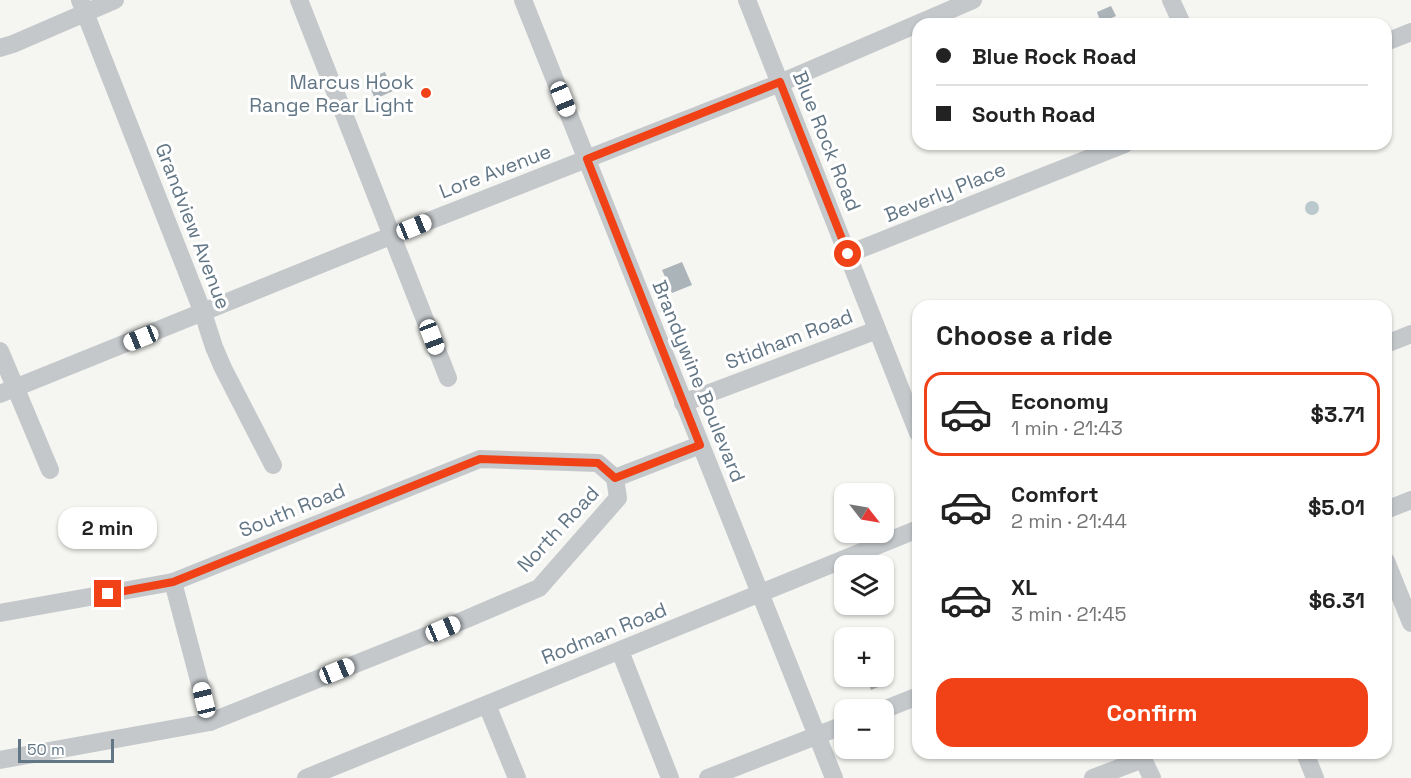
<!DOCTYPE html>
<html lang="en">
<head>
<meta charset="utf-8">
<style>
  :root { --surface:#fff; --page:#f2f2f2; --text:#222; --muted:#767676; --line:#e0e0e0; --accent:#f04216 }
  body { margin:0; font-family:"Space Grotesk",sans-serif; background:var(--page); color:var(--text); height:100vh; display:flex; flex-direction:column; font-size:22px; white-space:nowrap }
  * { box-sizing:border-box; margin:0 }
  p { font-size:20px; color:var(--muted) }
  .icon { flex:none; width:33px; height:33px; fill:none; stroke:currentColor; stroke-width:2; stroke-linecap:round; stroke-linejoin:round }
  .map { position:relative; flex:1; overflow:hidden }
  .drawer { position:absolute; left:912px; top:300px; width:480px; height:459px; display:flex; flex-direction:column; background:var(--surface); border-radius:18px; box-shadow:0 2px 4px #0004 }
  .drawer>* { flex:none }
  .banner { position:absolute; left:912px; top:18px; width:480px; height:132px; border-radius:18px; box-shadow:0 2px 4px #0004; display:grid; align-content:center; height:132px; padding:0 24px; background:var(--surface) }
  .needle { width:39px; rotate:121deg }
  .fabs { position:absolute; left:834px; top:483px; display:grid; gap:12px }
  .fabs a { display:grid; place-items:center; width:60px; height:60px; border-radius:12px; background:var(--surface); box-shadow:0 2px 4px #0004; font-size:30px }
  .scale { position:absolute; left:18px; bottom:15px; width:96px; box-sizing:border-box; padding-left:6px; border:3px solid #627685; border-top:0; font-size:16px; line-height:21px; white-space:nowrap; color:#627685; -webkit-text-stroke:4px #fff; paint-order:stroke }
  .end { position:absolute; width:27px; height:27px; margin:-14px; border:8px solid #f04216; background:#fff; box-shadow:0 0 0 3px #fff }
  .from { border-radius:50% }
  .bubble { position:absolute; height:42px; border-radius:18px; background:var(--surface); box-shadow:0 2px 4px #0004; font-size:20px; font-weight:800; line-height:42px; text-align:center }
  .car { position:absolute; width:18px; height:36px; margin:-18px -9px; border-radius:8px; box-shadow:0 0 4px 2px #0007; background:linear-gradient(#fff 24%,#345 0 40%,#fff 0 76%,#345 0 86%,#fff 0) }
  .banner b { display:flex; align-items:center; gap:21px; height:57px; font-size:22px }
  .banner b+b { border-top:2px solid var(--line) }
  .banner i { width:15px; height:15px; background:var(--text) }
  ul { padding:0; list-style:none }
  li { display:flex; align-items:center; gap:18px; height:84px; margin:0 12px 9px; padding:0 12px; border:3px solid transparent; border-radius:18px }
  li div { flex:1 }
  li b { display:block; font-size:22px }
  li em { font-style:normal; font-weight:800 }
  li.current { border-color:var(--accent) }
  li>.icon { width:54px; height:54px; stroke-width:1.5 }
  h2 { padding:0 24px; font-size:27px; line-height:72px }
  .cta { display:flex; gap:12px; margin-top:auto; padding:12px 24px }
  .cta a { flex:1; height:69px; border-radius:18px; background:var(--accent); color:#fff; font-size:24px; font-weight:800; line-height:69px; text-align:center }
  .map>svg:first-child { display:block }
  .water { fill:#bbc8cc }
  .building { fill:#abb4b9 }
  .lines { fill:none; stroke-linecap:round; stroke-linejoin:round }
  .minor { stroke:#c4c8cb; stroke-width:18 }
  .route { stroke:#f04216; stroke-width:8 }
  .poi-dot { fill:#f04216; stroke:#fff; stroke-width:2 }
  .labels { text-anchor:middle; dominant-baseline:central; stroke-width:6; stroke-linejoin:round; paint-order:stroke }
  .poi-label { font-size:20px; fill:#627685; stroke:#fff; text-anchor:end }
  .street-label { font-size:20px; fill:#627685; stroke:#fff }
</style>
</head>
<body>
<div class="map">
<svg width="1411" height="778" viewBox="0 0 1411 778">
  <rect width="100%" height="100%" fill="#f5f5f1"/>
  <circle class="water" cx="1312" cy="208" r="7"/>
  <g class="building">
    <polygon points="1111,6 1116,16 1101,23 1097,12"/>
    <polygon points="385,72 393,91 375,99 366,79"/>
    <polygon points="682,262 692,285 672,293 662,270"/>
    <polygon points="866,676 879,676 883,685 871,690"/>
  </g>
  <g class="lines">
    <g class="minor">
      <polyline points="80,0 203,313 214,347 223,368 273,465"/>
      <polyline points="299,0 448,378"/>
      <polyline points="523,0 834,778"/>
      <polyline points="747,0 918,433"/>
      <polyline points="1171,0 1182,24"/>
      <polyline points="1386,42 1411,32"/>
      <polyline points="0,48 13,44 115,0"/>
      <polyline points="848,254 1125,144"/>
      <polyline points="1386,344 1411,334"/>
      <polyline points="0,351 50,470"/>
      <polyline points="0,394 393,235 780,83 973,0"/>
      <polyline points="683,403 877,330"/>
      <polyline points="1386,510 1411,500"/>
      <polyline points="1386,561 1411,623"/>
      <polyline points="173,582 210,722"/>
      <polyline points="0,613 173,582 480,459 598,463 615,478"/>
      <polyline points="620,651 670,778"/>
      <polyline points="487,705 517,778"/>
      <polyline points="883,710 918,696"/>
      <polyline points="1140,753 1152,778"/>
      <polyline points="1305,753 1315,778"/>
      <polyline points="0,760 210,722 443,629 539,588 618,498 615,478 700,445"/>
      <polyline points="306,778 918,529"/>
      <polyline points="708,778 844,725"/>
      <polyline points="1093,778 1143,759"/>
    </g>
  </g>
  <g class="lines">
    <polyline class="route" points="108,594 173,582 480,459 598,463 615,478 700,445 587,159 780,82 848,254"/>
  </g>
  <circle class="poi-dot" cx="426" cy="93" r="6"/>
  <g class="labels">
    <g class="poi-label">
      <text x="414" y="82">Marcus Hook<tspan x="414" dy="23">Range Rear Light</tspan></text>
    </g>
    <g class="street-label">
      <text transform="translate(827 141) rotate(68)">Blue Rock Road</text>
      <text transform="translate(495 171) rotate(-21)">Lore Avenue</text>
      <text transform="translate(945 192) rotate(-22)">Beverly Place</text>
      <text transform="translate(193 226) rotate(69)">Grandview Avenue</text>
      <text transform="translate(789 339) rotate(-21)">Stidham Road</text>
      <text transform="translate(699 381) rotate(68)">Brandywine Boulevard</text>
      <text transform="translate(292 510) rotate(-22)">South Road</text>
      <text transform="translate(558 529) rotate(-47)">North Road</text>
      <text transform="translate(604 633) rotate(-22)">Rodman Road</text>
    </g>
  </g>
</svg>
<div class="fabs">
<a><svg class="needle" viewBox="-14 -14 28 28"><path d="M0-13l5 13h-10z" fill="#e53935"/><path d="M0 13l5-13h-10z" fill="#767676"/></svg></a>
<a><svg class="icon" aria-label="layers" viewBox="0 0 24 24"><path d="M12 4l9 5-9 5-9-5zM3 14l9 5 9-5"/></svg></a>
<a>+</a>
<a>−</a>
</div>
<div class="scale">50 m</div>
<i class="end from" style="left:848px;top:254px"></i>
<i class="end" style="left:108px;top:594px"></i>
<div class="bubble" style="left:58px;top:507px;width:99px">2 min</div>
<i class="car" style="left:563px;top:99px;rotate:158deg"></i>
<i class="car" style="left:414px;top:227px;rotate:68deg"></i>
<i class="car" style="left:432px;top:337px;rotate:159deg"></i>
<i class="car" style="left:141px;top:338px;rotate:248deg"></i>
<i class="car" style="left:443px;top:629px;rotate:67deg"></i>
<i class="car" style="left:337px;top:671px;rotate:68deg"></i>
<i class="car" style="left:204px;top:700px;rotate:346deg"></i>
<div class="banner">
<b><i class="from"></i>Blue Rock Road</b>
<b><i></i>South Road</b>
</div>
<section class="drawer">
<h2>Choose a ride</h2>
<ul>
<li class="current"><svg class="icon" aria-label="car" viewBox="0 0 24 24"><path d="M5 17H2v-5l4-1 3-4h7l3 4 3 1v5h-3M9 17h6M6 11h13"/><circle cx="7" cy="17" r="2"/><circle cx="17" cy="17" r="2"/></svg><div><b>Economy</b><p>1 min · 21:43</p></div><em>$3.71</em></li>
<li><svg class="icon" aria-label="car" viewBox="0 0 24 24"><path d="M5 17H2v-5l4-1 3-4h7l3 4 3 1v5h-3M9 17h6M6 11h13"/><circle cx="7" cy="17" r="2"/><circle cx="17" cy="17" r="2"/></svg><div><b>Comfort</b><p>2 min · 21:44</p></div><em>$5.01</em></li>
<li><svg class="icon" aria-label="car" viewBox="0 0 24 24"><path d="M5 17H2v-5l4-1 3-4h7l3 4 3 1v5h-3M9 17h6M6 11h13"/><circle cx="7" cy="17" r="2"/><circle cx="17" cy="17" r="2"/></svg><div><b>XL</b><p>3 min · 21:45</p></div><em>$6.31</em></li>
</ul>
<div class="cta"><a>Confirm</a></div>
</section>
</div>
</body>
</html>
